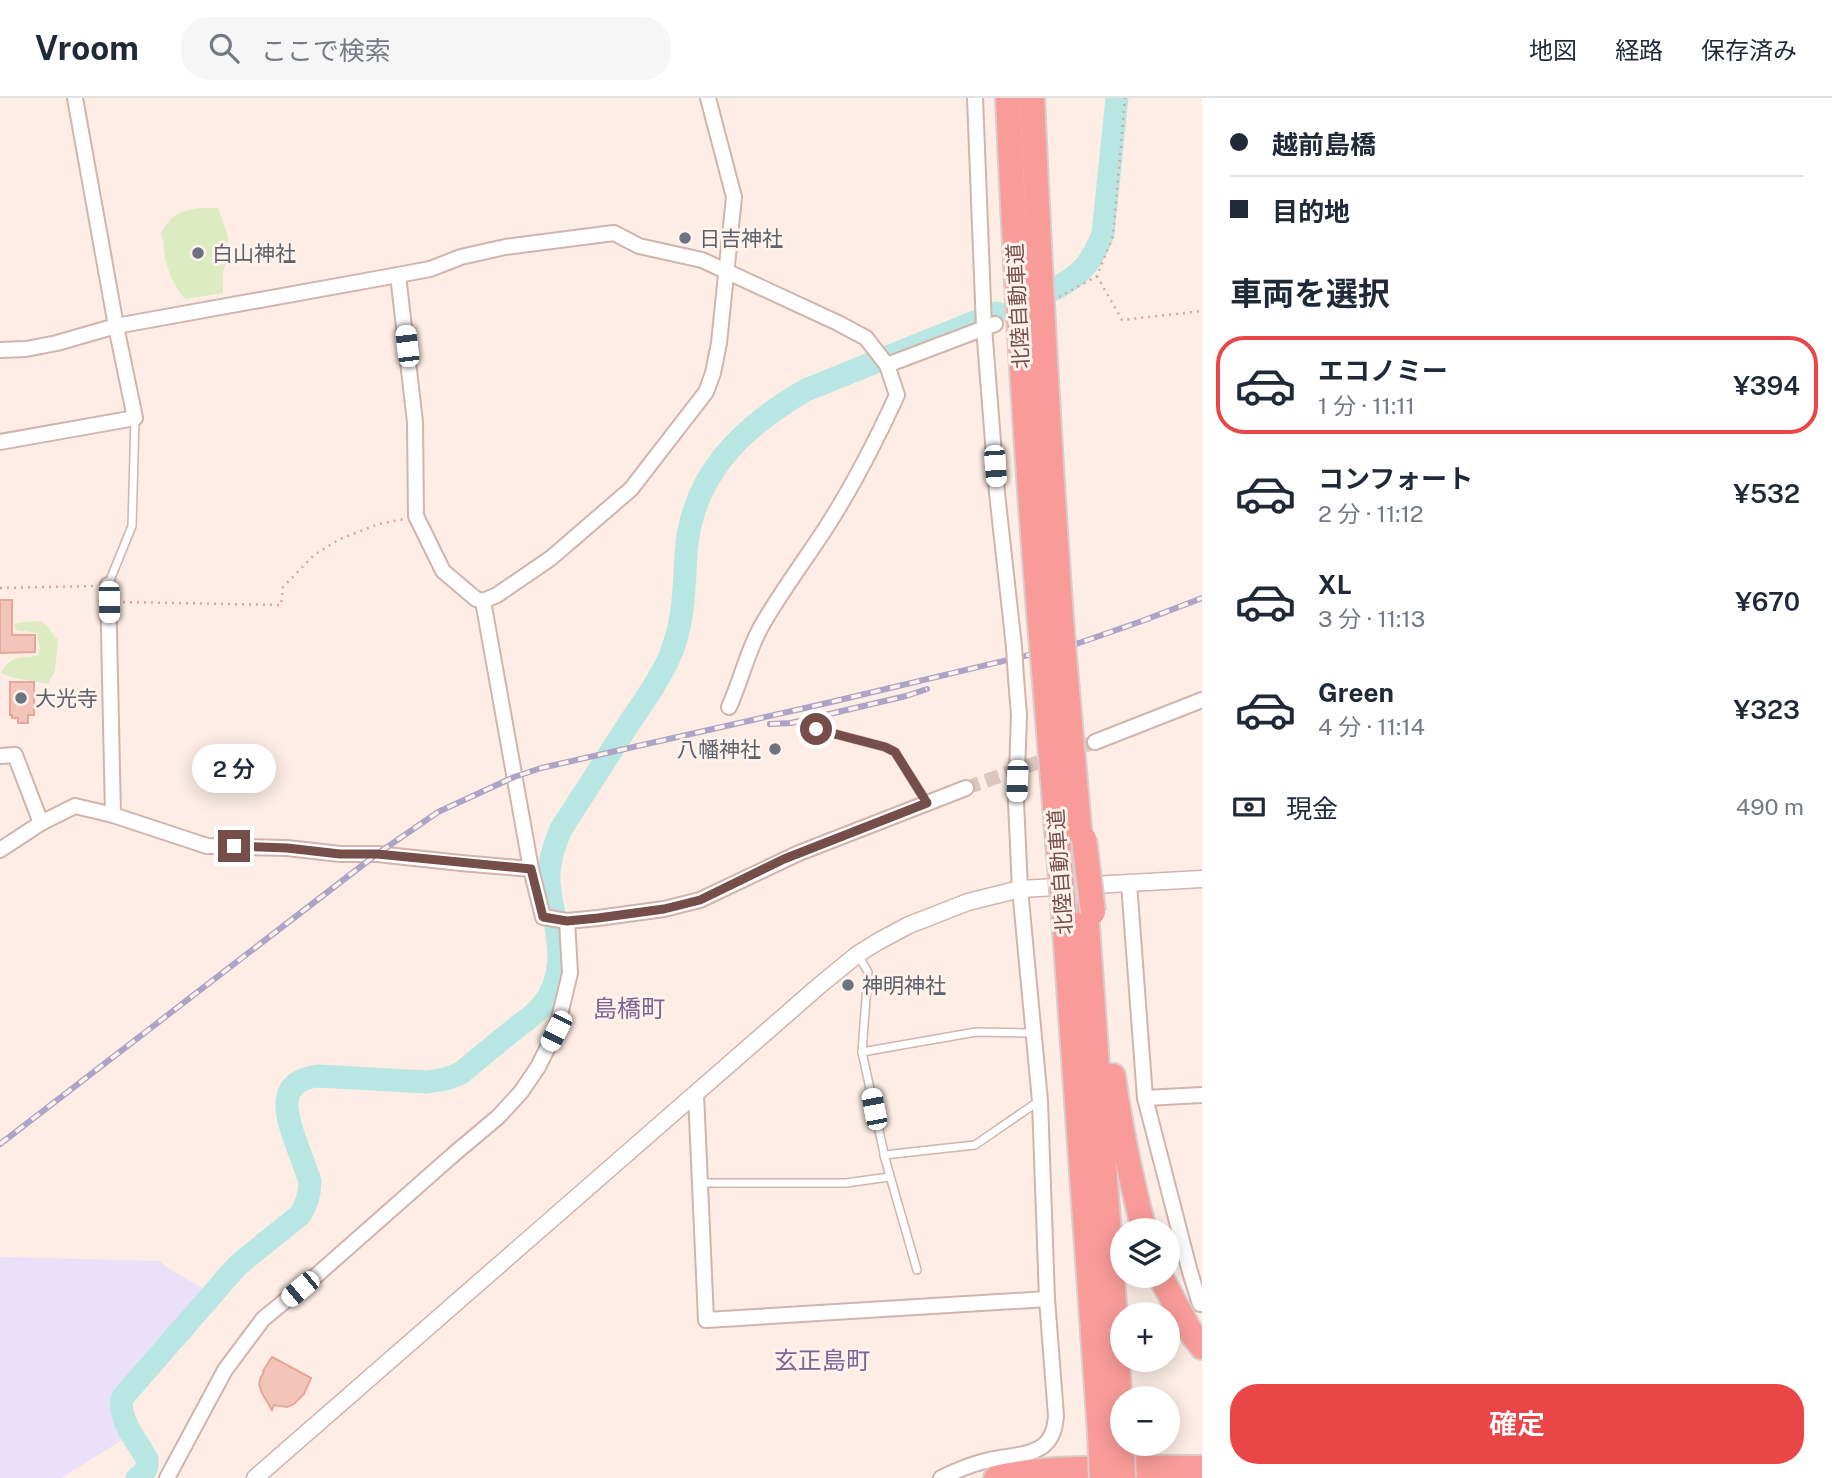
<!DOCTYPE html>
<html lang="ja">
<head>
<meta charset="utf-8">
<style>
  :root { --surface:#fff; --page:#f6f6f7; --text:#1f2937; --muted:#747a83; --line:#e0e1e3; --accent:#ea4647 }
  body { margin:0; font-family:"Public Sans","Noto Sans JP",sans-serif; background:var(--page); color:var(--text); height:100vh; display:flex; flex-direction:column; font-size:26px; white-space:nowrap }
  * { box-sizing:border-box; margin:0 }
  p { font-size:23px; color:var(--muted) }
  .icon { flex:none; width:38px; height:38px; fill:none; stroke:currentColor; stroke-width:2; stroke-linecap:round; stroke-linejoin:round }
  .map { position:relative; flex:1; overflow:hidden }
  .side { display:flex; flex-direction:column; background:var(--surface); width:630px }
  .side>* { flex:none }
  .guide { display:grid; align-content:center; height:154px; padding:0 28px; background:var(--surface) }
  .tools { position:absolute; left:1110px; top:1120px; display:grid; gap:14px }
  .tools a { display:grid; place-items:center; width:70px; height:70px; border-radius:50%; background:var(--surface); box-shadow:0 4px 18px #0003; font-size:35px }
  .end { position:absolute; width:32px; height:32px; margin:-16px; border:9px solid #764e49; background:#fff; box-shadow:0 0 0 4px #fff }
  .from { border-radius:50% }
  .bubble { position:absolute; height:49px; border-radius:24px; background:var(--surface); box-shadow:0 4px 18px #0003; font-size:23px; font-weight:600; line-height:49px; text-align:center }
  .car { position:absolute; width:21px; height:42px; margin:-21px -10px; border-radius:9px; box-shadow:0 0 5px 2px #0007; background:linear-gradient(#fff 24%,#345 0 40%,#fff 0 76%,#345 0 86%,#fff 0) }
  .guide b { display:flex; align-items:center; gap:24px; height:66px; font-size:26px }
  .guide b+b { border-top:2px solid var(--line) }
  .guide i { width:18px; height:18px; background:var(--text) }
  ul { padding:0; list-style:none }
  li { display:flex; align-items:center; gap:21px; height:98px; margin:0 14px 10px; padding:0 14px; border:4px solid transparent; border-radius:28px }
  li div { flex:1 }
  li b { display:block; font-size:26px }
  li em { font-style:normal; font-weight:600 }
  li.active { border-color:var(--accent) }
  li>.icon { width:63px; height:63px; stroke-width:1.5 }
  h2 { padding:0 28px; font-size:32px; line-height:84px }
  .pay { display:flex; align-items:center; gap:18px; height:77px; padding:0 28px; font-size:26px }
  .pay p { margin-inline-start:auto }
  .primary-button { display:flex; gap:14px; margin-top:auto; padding:14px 28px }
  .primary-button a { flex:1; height:80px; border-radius:28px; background:var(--accent); color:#fff; font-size:28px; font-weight:600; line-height:80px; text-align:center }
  header { display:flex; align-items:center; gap:42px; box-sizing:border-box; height:98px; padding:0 35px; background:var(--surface); border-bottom:2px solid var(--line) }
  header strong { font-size:33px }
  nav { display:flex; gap:38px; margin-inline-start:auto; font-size:24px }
  .search { width:490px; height:63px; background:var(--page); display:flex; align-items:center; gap:18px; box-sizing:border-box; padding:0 24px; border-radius:28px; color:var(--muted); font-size:26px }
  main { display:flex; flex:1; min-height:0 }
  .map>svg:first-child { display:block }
  .education { fill:#eae0f9 }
  .green { fill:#dcebc2 }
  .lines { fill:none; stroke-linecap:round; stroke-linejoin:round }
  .river { stroke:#b8e7e3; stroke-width:23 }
  .building { fill:#f3c4ba; stroke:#e6a69a; stroke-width:2 }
  .minor-tunnel { stroke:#dbc5bd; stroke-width:14; stroke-dasharray:14 7; stroke-linecap:butt }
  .service-casing { stroke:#d0b4ad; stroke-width:10 }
  .minor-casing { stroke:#d0b4ad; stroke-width:18 }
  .tertiary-casing { stroke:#d0b4ad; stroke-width:19 }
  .motorway-casing { stroke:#d9cdcc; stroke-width:28 }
  .path { stroke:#d8a79e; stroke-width:2.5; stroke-dasharray:2 5; stroke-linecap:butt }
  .service { stroke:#fff; stroke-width:7 }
  .minor { stroke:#fff; stroke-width:14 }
  .tertiary { stroke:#fff; stroke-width:16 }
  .motorway { stroke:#f99c99; stroke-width:24 }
  .rail-casing { stroke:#ada2c7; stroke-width:6 }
  .rail { stroke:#fff2ea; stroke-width:3.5; stroke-dasharray:10; stroke-linecap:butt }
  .minor-bridge-casing { stroke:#d0b4ad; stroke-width:18; stroke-linecap:butt }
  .motorway-bridge-casing { stroke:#d9cdcc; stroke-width:28; stroke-linecap:butt }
  .minor-bridge { stroke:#fff; stroke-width:14 }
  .motorway-bridge { stroke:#f99c99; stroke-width:24 }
  .route { stroke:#764e49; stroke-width:9 }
  .worship-dot { fill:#6b7280; stroke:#fff2ea; stroke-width:2.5 }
  .labels { text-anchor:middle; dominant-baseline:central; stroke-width:6; stroke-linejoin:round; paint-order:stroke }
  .worship-label { font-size:21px; fill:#5b616d; stroke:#fff2ea; text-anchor:start }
  .street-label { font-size:21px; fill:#764e49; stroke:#fff2ea }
  .quarter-label { font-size:24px; fill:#7b6499; stroke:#fff2ea }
</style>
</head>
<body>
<header>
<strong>Vroom</strong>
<div class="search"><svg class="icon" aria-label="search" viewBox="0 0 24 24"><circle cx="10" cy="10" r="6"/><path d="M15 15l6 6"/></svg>ここで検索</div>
<nav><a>地図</a><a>経路</a><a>保存済み</a></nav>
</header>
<main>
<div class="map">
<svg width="1202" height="1380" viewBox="0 0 1202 1380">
  <rect width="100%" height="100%" fill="#fdede4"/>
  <polygon class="education" points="0,1159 159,1163 169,1171 208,1193 119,1293 115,1302 114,1311 127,1339 61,1380 0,1380"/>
  <g class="green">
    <path d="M199,110H218L228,138L227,161L223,174V195L185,201C175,189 168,175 165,159C163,150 165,145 161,136C171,116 178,114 199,110Z"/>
    <path d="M41,523C52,530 50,535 58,542L55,573L48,586L10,579L1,575C11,557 20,560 38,558L40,551L37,535L16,532L14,526L22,524Z"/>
  </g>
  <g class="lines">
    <g class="river">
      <path d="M1055,191C1081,177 1092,164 1103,136L1117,0"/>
      <path d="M137,1380C145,1375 148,1371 147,1361C137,1343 118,1322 122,1300L238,1167L300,1117C307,1106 310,1096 310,1083C305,1069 300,1055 295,1042C285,1013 277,984 317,978L427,984L446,981L461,975C479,960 497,945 516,930C524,924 534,917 541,909C573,871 553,827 549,784C548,765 554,748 561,731C584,695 607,660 630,624C644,603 659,583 669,560C684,527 684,491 686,456C691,377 742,329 806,292L997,215"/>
    </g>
  </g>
  <g class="building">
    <polygon points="0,502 12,502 12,537 35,537 35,554 0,555"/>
    <polygon points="10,584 34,584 34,617 28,617 28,625 18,625 18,620 12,620 12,617 10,617"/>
    <polygon points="272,1259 311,1280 304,1296 294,1306 287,1309 274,1307 272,1312 262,1295 259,1286 261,1279 264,1274 263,1273"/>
  </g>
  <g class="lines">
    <polyline class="minor-tunnel" points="966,690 1095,644"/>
    <g class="service-casing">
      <g id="service">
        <polyline points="108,487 132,428 135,321"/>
        <polyline points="816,631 885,649 895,654 927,705"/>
        <polyline points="858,857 868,874 862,954 885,1060"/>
        <polyline points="862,954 976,934 1033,935"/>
        <polyline points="701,1085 846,1085 889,1079"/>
        <polyline points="917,1172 884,1057 975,1047 1039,1003"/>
      </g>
    </g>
    <g class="minor-casing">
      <g id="minor">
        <polyline points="975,0 984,229 997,395 1014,549"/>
        <polyline points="398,177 415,324 416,418 443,473 476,501 483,503 497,497 551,460 631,391 706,294 713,275 719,245 734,99 708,0"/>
        <polyline points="0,252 26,251 57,245 116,228 398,177 430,171 461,159 505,149 614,135 639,148 702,162 838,225 866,240 887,267 995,226"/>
        <polyline points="0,344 135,320 116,228 75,0"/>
        <polyline points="108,487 113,717"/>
        <polyline points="483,503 531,771 543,819 567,823 598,820 664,811 700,802 799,755 966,690"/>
        <path d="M729,609C741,583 747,554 761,529C781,493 807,460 829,425C855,384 877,341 897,297L887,267"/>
        <polyline points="1095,644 1202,602"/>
        <polyline points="0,658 15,657 41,725"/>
        <polyline points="0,752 41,725 75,708 113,717 207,748 287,750 340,756 377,756 461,765 531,771"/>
        <polyline points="1129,785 1145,1000 1190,1174 1200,1206"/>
        <polyline points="696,996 706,1222 1047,1201"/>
        <polyline points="1145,1000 1202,997"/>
        <polyline points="167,1380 225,1272 263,1221 318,1176 454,1056 498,1019 521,994 538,969 556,933 570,875 567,823"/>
        <path d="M941,1380C957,1372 972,1366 989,1362C1006,1358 1029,1358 1043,1348C1053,1340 1055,1329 1056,1318L1047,1201L1040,1003L1020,791L1016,704L1019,617L1016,580"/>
      </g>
    </g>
    <g class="tertiary-casing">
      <polyline id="tertiary" points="255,1380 820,887 858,856 879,843 909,827 968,804 1020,791 1202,781"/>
    </g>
    <g class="motorway-casing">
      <g id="motorway">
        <path d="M1008,0C1016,179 1026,358 1041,537"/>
        <path d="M1032,0C1040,178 1049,356 1062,534"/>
        <polyline points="1065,570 1080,741"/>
        <polyline points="1044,572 1058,744"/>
        <polyline points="1086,814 1115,1222 1121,1334"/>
        <polyline points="1064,816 1100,1335"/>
        <path d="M1113,978C1120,1030 1131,1081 1144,1132"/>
        <polyline points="1160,1178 1190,1233 1202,1249"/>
        <path d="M996,1380C1023,1373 1054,1372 1082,1371C1122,1370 1162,1369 1202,1370"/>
      </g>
    </g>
    <g class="path">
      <polyline points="1097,178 1122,222 1202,213"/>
      <polyline points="1059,199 1097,178 1113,138 1125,0"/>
      <polyline points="0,490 95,488"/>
      <polyline points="123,504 281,507 283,489 314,457 340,441 379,426 404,421"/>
    </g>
    <use href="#service" class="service"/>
    <use href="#minor" class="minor"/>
    <use href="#tertiary" class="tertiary"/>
    <use href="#motorway" class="motorway"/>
    <g class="rail-casing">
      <g id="rail">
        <polyline points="770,626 791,625 906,598 927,591"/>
        <polyline points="0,1046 377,756 438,714 514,679 541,670 827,605 1079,545 1142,523 1202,500"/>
      </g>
    </g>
    <use href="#rail" class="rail"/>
    <g class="minor-bridge-casing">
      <polyline id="minor-bridge" points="1014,549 1016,580"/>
    </g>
    <g class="motorway-bridge-casing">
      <g id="motorway-bridge">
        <polyline points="1062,534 1065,570"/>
        <polyline points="1041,537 1044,572"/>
        <polyline points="1084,741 1093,814"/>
        <polyline points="1058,744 1064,816"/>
        <polyline points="1121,1334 1123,1380"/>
        <polyline points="1100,1335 1102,1380"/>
      </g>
    </g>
    <use href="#minor-bridge" class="minor-bridge"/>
    <use href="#motorway-bridge" class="motorway-bridge"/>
  </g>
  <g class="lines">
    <polyline class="route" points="234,748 287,750 340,756 377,756 531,771 543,819 567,823 598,820 664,811 700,802 784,761 927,705 895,654 885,649 816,631"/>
  </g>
  <g class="worship-dot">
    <circle cx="685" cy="140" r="7"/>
    <circle cx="198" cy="155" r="7"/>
    <circle cx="21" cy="600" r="7"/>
    <circle cx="775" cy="651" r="7"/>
    <circle cx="848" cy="887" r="7"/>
  </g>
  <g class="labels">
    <g class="worship-label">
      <text x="699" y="140">日吉神社</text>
      <text x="212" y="155">白山神社</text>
      <text x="35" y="600">大光寺</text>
      <text x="761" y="651" text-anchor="end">八幡神社</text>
      <text x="862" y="887">神明神社</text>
    </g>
    <g class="street-label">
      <text transform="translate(1018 208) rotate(-93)">北陸自動車道</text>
      <text transform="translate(1060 774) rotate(-94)">北陸自動車道</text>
    </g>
    <g class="quarter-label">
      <text x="629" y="910">島橋町</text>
      <text x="822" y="1262">玄正島町</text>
    </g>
  </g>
</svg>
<div class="tools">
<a><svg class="icon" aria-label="layers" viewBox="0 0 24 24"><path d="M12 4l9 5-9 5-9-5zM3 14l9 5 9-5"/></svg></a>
<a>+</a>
<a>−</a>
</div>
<i class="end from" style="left:816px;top:631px"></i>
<i class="end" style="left:234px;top:748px"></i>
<div class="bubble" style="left:192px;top:646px;width:84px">2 分</div>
<i class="car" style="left:407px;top:248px;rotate:353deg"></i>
<i class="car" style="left:995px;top:368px;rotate:176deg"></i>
<i class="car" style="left:109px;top:504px;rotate:179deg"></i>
<i class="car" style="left:1017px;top:683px;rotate:182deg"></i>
<i class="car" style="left:556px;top:933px;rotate:207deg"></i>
<i class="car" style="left:874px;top:1011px;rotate:349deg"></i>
<i class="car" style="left:300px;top:1191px;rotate:230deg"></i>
</div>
<section class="side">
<div class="guide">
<b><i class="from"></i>越前島橋</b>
<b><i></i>目的地</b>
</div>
<h2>車両を選択</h2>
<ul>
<li class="active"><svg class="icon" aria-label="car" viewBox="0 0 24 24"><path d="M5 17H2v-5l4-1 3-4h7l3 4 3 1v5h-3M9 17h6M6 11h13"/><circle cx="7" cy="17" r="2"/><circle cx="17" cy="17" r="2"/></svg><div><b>エコノミー</b><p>1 分 · 11:11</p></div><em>¥394</em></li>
<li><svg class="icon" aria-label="car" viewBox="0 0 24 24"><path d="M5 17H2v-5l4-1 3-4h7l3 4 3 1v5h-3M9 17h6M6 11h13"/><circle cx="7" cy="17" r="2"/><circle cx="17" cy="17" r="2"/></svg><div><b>コンフォート</b><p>2 分 · 11:12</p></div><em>¥532</em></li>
<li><svg class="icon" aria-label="car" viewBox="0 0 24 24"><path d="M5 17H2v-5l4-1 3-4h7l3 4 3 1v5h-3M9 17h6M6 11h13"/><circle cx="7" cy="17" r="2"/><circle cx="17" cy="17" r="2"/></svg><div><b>XL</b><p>3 分 · 11:13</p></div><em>¥670</em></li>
<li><svg class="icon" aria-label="car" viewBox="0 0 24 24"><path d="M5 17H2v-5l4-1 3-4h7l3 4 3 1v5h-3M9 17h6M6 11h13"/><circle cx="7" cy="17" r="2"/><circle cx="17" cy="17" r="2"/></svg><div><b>Green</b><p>4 分 · 11:14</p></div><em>¥323</em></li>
</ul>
<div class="pay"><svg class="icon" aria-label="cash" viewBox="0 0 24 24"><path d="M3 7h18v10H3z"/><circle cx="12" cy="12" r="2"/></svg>現金<p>490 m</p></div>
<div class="primary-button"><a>確定</a></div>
</section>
</main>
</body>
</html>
